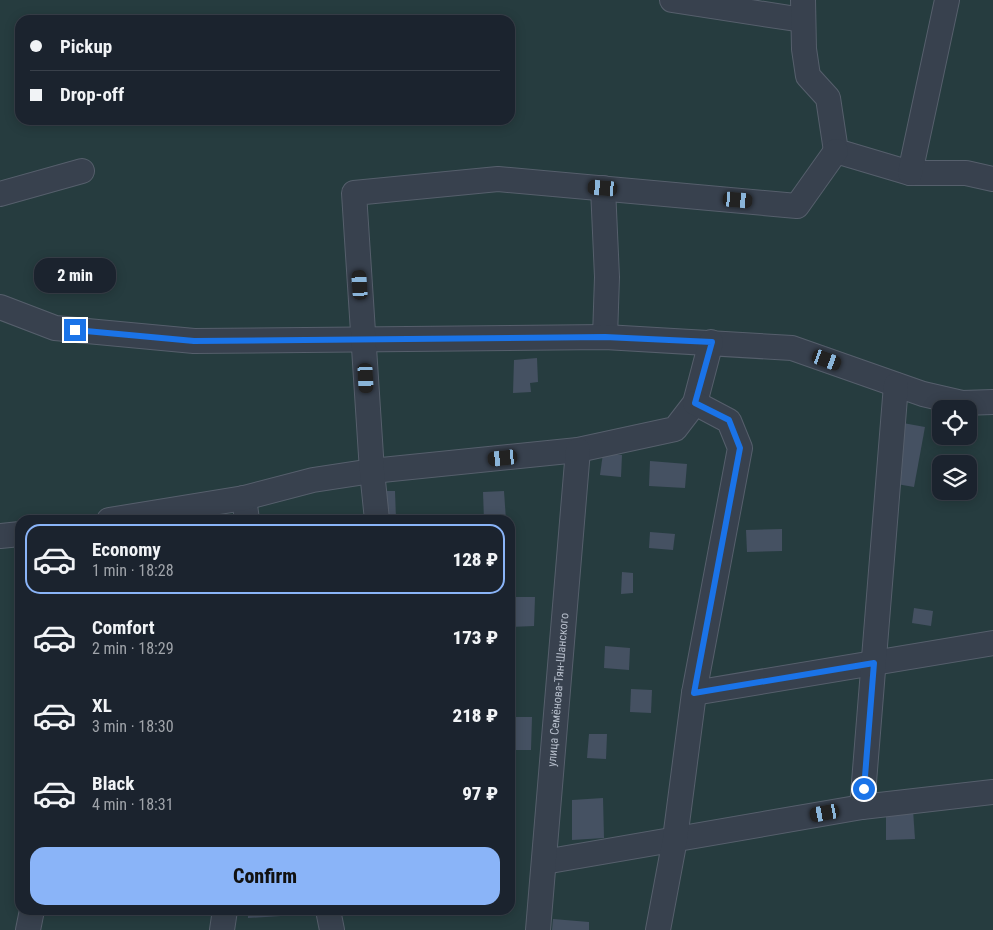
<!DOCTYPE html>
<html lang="en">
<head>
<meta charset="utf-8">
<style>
  :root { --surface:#1b232e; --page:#282f3a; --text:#f1f3f6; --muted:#a0a4aa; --line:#39404a; --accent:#8ab4f8 }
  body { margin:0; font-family:"Roboto Condensed",sans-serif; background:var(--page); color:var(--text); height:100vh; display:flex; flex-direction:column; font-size:19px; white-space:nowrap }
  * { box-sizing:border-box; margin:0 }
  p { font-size:16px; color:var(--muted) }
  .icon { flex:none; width:28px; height:28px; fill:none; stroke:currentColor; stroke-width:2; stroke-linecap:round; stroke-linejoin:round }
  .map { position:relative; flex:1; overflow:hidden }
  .drawer { position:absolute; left:15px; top:515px; width:500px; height:400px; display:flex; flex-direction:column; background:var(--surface); border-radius:15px; box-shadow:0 2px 12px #0003,0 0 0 1px var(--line) }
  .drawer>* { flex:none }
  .guide { position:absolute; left:15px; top:15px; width:500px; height:110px; border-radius:15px; box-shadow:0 2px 12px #0003,0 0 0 1px var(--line); display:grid; align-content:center; height:110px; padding:0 15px; background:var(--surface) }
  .buttons { position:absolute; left:932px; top:400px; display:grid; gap:10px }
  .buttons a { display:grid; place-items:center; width:45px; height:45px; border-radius:10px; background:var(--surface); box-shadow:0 2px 12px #0003,0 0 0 1px var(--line); font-size:25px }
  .end { position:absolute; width:22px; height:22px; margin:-11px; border:6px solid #1a73e8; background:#fff; box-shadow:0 0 0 2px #fff }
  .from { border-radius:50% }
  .bubble { position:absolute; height:35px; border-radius:15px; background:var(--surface); box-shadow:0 2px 12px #0003,0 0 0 1px var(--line); font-size:16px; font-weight:800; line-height:35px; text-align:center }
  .car { position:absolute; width:15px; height:30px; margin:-15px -8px; border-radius:6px; box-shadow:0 0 4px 1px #0007; background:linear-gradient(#222 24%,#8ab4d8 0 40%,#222 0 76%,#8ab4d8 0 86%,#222 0) }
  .guide b { display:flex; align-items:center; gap:18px; height:48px; font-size:19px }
  .guide b+b { border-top:1px solid var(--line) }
  .guide i { width:12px; height:12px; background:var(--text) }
  ul { padding:9px 0 0; list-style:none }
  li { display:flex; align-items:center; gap:15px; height:70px; margin:0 10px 8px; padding:0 5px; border:2px solid transparent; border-radius:15px }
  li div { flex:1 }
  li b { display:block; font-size:19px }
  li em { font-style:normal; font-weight:800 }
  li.on { border-color:var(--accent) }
  li>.icon { width:45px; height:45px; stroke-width:1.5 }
  .button { display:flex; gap:10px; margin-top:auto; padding:10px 15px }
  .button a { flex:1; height:58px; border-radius:15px; background:var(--accent); color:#111; font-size:20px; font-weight:800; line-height:58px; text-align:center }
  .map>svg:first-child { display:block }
  .green { fill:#263c3f; fill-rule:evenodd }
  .building { fill:#455162 }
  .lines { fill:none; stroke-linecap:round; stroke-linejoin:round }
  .minor-casing { stroke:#565f6c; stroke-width:26 }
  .minor { stroke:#38414e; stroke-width:24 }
  .route { stroke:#1a73e8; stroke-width:6 }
  .labels { text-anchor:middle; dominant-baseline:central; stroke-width:4; stroke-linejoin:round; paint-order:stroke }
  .street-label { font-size:12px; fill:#b4bcc9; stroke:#1d2633 }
</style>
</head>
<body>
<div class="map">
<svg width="993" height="930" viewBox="0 0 993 930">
  <rect width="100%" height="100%" fill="#242f3e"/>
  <path class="green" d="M0,0H993V930H0ZM20,20H510V120H20ZM941,409H969V436H941ZM941,464H969V491H941ZM20,520H510V910H20Z"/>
  <g class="building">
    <polygon points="537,358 538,382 530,383 531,392 513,393 514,360"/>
    <polygon points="903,423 925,427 914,487 891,483"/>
    <polygon points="603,453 622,455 621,477 600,475"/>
    <polygon points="650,461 687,464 685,488 649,486"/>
    <polygon points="379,491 395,491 396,519 381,519"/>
    <polygon points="504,491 506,520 484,520 483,492"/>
    <polygon points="782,529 782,551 747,552 746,530"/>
    <polygon points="650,532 675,534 673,550 649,548"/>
    <polygon points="622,572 633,573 633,593 621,594"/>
    <polygon points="510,597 535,597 534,626 510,627"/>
    <polygon points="914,608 933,611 931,626 912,623"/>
    <polygon points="605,646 630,648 629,670 604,668"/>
    <polygon points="631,689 652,690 651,713 630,712"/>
    <polygon points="510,717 532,717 531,750 510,750"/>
    <polygon points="589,734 607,734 606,759 587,758"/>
    <polygon points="603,798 604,838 572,840 572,800"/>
    <polygon points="913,810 915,839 886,840 886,812"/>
    <polygon points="248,910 296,910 296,915 248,918"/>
    <polygon points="553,919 589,922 589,930 552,930"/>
  </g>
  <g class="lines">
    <g class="minor-casing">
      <g id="minor">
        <polyline points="672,0 803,20"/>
        <polyline points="803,0 804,49 808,76 828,98 836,151 910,173 966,173 993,179"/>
        <polyline points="910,173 947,0"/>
        <polyline points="603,188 607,277 605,337"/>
        <polyline points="0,194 82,171"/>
        <polyline points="0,307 55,328 194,341 605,337 792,348 923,394 962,403 993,402"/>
        <polyline points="244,498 247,520"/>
        <polyline points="109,520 244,498 313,480 372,471 578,450 675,429 695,403 711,342"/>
        <polyline points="377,520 372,471 354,193 498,179 797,206 836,151"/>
        <polyline points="0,536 20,534"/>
        <polyline points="694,693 993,643"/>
        <polyline points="862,807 896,385"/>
        <polyline points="544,862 862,807 993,792"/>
        <polyline points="328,910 332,930"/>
        <polyline points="28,930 32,910"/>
        <polyline points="222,930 225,910"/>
        <path id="s1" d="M538,930L578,450"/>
        <polyline points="658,930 675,839 694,693 740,448 729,421 695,403"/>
      </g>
    </g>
    <use href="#minor" class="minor"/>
  </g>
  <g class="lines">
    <polyline class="route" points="75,330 194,341 605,337 712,342 695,403 729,420 740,448 694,693 874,663 864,789"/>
  </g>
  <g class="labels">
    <g class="street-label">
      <text stroke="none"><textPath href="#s1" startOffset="241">улица Семёнова-Тян-Шанского</textPath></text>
    </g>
  </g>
</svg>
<div class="buttons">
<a><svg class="icon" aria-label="locate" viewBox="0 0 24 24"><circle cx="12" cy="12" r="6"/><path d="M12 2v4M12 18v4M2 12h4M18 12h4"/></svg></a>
<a><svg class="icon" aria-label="layers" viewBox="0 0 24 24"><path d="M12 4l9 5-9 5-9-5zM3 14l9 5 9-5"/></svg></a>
</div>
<i class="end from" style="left:864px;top:789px"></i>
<i class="end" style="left:75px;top:330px"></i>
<div class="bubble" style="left:34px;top:258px;width:82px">2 min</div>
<i class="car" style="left:603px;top:188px;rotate:275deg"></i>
<i class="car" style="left:738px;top:200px;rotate:95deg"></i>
<i class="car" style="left:360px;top:285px;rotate:356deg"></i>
<i class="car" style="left:827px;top:360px;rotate:110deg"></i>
<i class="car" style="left:366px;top:378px;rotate:177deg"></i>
<i class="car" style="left:503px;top:458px;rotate:264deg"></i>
<i class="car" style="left:825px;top:813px;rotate:260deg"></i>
<div class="guide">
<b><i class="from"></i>Pickup</b>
<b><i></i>Drop-off</b>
</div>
<section class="drawer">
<ul>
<li class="on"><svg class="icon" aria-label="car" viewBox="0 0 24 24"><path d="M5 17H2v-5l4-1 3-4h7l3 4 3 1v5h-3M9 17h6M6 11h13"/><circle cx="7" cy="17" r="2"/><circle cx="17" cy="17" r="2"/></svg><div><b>Economy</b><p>1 min · 18:28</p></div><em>128 ₽</em></li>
<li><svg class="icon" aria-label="car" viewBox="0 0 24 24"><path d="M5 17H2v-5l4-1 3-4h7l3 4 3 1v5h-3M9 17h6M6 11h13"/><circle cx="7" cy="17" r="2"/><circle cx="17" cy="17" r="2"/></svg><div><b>Comfort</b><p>2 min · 18:29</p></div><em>173 ₽</em></li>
<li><svg class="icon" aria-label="car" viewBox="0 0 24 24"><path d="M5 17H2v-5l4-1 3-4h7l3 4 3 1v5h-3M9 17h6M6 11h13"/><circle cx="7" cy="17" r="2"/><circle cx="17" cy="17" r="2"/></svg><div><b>XL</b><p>3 min · 18:30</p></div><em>218 ₽</em></li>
<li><svg class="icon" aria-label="car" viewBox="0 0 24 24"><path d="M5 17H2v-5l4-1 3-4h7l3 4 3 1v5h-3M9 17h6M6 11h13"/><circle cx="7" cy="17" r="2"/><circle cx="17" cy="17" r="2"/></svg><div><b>Black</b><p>4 min · 18:31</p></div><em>97 ₽</em></li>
</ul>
<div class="button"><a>Confirm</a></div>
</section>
</div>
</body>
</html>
